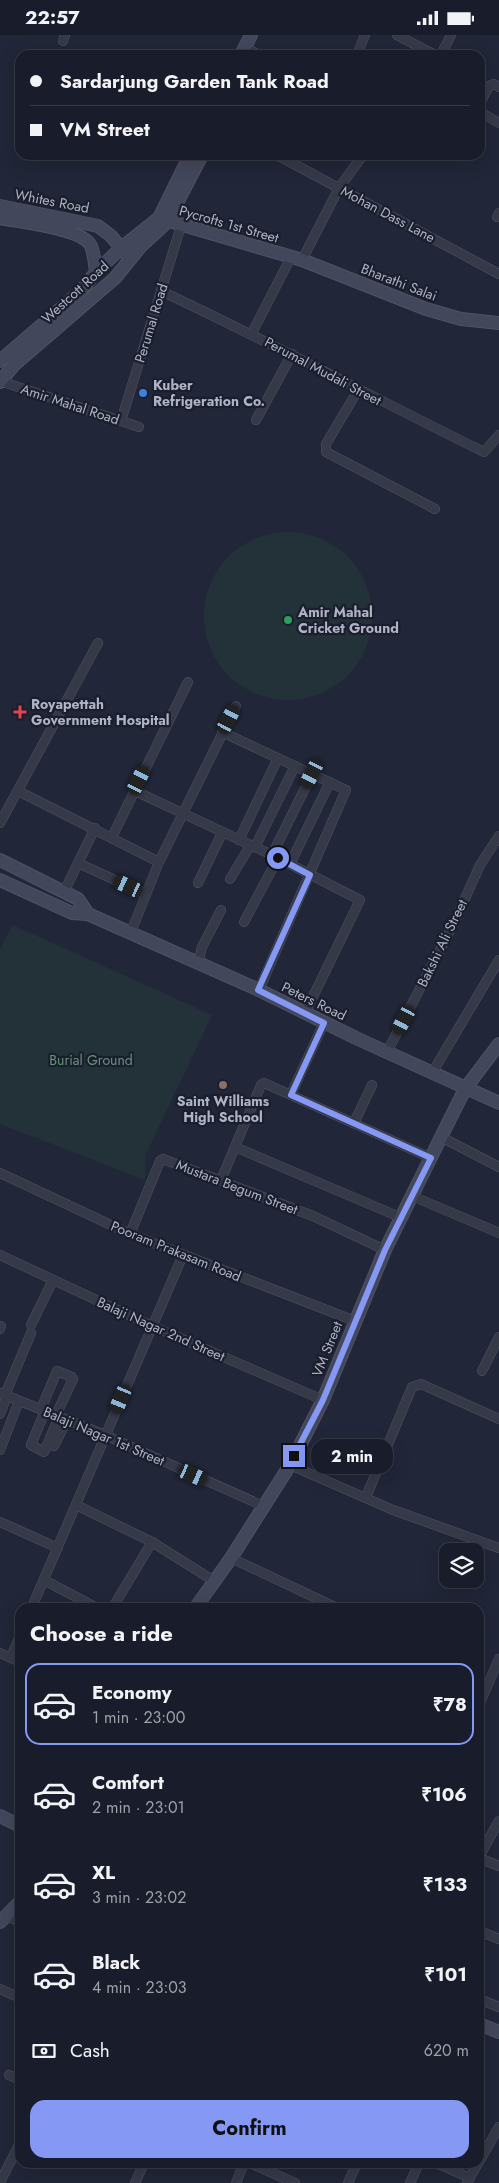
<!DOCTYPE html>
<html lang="en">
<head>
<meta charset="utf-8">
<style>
  :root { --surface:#191c2a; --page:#222532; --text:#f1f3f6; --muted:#9fa1a8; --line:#373a47; --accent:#8498f4 }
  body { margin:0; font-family:Jost,sans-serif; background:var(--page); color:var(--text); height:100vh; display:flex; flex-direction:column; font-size:19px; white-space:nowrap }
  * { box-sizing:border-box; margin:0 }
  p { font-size:16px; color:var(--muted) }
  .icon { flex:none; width:28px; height:28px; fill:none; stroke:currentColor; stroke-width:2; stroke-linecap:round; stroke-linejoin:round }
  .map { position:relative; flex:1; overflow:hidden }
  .drawer { position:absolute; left:15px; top:1568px; width:469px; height:565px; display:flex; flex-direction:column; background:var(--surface); border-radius:15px; box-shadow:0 5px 20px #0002,0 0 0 1px var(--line) }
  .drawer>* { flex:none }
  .hud { position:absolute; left:15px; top:15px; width:470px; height:110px; border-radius:15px; box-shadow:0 5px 20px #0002,0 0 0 1px var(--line); display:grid; align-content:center; height:110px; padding:0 15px; background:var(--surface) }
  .fabs { position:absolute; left:439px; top:1508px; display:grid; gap:10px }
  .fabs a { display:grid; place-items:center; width:45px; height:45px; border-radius:10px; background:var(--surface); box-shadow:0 5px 20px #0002,0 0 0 1px var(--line); font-size:25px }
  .end { position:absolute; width:22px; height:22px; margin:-11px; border:6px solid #8498f4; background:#111; box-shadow:0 0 0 2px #111 }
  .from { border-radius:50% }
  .bubble { position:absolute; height:35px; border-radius:15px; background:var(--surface); box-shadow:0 5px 20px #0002,0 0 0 1px var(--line); font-size:16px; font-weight:700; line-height:35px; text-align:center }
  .car { position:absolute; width:15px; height:30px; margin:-15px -8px; border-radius:6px; box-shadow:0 0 4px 1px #0007; background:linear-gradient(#222 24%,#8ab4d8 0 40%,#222 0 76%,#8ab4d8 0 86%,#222 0) }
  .hud b { display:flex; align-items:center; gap:18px; height:48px; font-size:19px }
  .hud b+b { border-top:1px solid var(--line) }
  .hud i { width:12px; height:12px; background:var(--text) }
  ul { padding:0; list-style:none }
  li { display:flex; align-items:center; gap:15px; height:82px; margin:0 10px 8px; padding:0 5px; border:2px solid transparent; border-radius:15px }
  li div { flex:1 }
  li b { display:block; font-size:19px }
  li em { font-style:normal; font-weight:700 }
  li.active { border-color:var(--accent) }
  li>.icon { width:45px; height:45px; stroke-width:1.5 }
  h2 { padding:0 15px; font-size:22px; line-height:60px }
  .pay { display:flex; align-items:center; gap:12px; height:55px; padding:0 15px; font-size:19px }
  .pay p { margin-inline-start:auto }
  .button { display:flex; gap:10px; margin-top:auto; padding:10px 15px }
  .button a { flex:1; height:58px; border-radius:15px; background:var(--accent); color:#111; font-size:20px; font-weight:700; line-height:58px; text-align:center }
  .status { display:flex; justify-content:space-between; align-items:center; height:35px; padding:0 25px; background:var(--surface); direction:ltr }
  .status svg { height:14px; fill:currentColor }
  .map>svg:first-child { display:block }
  .green { fill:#233239 }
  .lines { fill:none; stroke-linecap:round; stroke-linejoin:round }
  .street-casing { stroke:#4f5363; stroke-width:10 }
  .secondary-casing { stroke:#4f5363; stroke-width:14 }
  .street { stroke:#353948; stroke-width:9 }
  .secondary { stroke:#43475b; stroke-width:12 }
  .route { stroke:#8498f4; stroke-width:6 }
  .shop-dot { fill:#3f7fe0; stroke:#1a1e2d; stroke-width:2 }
  .leisure-dot { fill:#2e9e5b; stroke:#1a1e2d; stroke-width:2 }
  .health-dot { fill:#e0444e; stroke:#1a1e2d; stroke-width:2 }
  .education-dot { fill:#8d6e63; stroke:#1a1e2d; stroke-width:2 }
  .labels { text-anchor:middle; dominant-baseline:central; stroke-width:4.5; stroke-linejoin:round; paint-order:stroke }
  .street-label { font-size:14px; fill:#afb3c5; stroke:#1a1e2d }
  .poi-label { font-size:14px; font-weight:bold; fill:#afb3c5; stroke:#1a1e2d; text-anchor:start }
  .park-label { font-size:14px; fill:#67947b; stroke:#1a1e2d }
</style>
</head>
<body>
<div class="status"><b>22:57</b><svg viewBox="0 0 49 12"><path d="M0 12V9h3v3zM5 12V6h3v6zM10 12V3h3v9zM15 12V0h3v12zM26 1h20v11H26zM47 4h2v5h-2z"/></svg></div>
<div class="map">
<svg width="499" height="2148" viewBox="0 0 499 2148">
  <rect width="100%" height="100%" fill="#212638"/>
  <g class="green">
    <circle cx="288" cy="581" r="84"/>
    <polygon points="13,890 212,980 146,1119 145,1145 0,1089 0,914"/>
  </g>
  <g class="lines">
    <g class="street-casing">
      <g id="street">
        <polyline points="397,0 435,20"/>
        <polyline points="63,6 65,0"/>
        <polyline points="252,16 258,20"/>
        <polyline points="357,20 365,0"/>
        <polyline points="441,20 451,0"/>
        <polyline points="480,68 489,51 494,49 499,52"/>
        <polyline points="480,77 499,88"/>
        <polyline points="277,120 499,239"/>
        <polyline points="497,182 499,178"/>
        <polyline points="302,225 339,153 363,120"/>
        <path d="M161,256C270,307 376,364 484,417L499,400"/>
        <polyline points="252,298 291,222"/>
        <polyline points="0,346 139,392"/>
        <polyline points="358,355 326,409 326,417 435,474"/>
        <polyline points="256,385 292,319"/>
        <polyline points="121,386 181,191"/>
        <polyline points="222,697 346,755 259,955"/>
        <polyline points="18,756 159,827"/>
        <polyline points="135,756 272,820 360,865 305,978"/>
        <polyline points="0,788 98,608"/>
        <polyline points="112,802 188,647"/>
        <polyline points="239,805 278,723"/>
        <polyline points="255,812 295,731"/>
        <polyline points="272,820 312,739"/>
        <polyline points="78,828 145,859"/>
        <polyline points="290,829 330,747"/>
        <polyline points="230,844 250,811"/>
        <polyline points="198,848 222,798"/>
        <polyline points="64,857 95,793"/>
        <polyline points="244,887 278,823"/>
        <polyline points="131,897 159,827 236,671"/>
        <polyline points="198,928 202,912 221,875"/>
        <polyline points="387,1017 454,888 480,830 499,801"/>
        <polyline points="432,1038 499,925"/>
        <polyline points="291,1059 324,988"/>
        <polyline points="354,1088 372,1050"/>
        <polyline points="441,1102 499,1132"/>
        <polyline points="235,1112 402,1183"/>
        <polyline points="0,1138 130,1199 355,1286"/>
        <polyline points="221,1145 261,1050 264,1048 431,1123"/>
        <polyline points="412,1161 499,1198"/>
        <polyline points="130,1199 160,1126 163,1124 313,1181 385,1215"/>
        <polyline points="0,1220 152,1291 323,1365"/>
        <polyline points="31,1290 53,1245"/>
        <polyline points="0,1294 1,1291"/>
        <polyline points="482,1336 499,1302"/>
        <polyline points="0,1358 105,1400 263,1471"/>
        <polyline points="5,1360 31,1298"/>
        <polyline points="41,1374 57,1336 72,1342 73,1344 56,1380"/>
        <polyline points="45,1376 31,1410 44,1417 59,1382"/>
        <polyline points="0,1379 7,1361"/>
        <polyline points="54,1411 67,1385"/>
        <polyline points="0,1415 19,1366"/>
        <polyline points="290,1430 393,1475 499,1513"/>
        <polyline points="366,1462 412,1352 421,1349 499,1384"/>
        <polyline points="76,1470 152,1507 214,1546"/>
        <polyline points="0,1487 58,1513"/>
        <polyline points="231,1523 335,1572"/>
        <polyline points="44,1545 95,1572"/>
        <polyline points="32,1572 183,1220"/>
        <polyline points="113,1572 152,1507"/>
        <polyline points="0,1618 20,1627"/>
        <polyline points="11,1622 20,1601"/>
        <polyline points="479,1670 499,1624"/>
        <polyline points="479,1822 499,1786"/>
        <polyline points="479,1823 499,1831"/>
        <polyline points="6,1881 20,1887"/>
        <polyline points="479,1896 499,1904"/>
        <polyline points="0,1954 20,1963"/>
        <polyline points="479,1964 499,1972"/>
        <polyline points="9,2040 20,2045"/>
        <polyline points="479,2127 499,2092"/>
        <polyline points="250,2128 295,2148"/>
        <polyline points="436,2128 470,2143"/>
        <polyline points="0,2147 20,2108"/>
        <polyline points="135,2148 144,2128"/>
        <polyline points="236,2148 244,2128"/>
        <polyline points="348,2148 357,2128"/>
        <polyline points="410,2148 419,2128"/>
        <polyline points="467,2148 478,2128"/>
      </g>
    </g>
    <g class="secondary-casing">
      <g id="secondary">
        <polyline points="241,20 251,0"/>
        <polyline points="0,171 98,191 111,201 126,219"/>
        <path d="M0,183C19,187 83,193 91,211C94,218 95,229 96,237"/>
        <polyline points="159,183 302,225 426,274 461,284 499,288"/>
        <polyline points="0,326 81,256 96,237 121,213 159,183 190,120"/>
        <polyline points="0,347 14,330 115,243 141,211 167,187 202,120"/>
        <polyline points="0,825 78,864 88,879"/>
        <polyline points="0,845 72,878 88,879 259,955 358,1004 499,1068"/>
        <polyline points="196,1572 231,1523 290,1430 323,1365 385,1215 441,1102 465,1054 499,1009"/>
        <polyline points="0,1781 20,1791"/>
        <polyline points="0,1887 20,1867"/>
        <polyline points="479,1989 499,1997"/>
      </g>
    </g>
    <use href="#street" class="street"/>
    <use href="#secondary" class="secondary"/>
  </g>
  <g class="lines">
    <polyline class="route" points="278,823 310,840 258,955 324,988 291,1060 431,1123 385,1215 323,1365 294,1421"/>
  </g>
  <circle class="shop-dot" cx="143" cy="358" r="5"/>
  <circle class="leisure-dot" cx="288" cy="585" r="5"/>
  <path class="health-dot" d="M17.5 669.5h5v5h5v5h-5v5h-5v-5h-5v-5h5z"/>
  <circle class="education-dot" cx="223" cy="1050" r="5"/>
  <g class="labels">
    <g class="street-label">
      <text transform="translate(52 166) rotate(11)">Whites Road</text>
      <text transform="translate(388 179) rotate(28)">Mohan Dass Lane</text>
      <text transform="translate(229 189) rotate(16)">Pycrofts 1st Street</text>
      <text transform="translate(399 247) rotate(21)">Bharathi Salai</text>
      <text transform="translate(75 257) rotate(-42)">Westcott Road</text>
      <text transform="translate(151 288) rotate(-73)">Perumal Road</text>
      <text transform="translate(323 336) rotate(28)">Perumal Mudali Street</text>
      <text transform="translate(70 369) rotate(18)">Amir Mahal Road</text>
      <text transform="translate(442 908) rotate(-64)">Bakshi Ali Street</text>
      <text transform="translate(314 966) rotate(26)">Peters Road</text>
      <text transform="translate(237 1152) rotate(21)">Mustara Begum Street</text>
      <text transform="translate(176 1216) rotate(22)">Pooram Prakasam Road</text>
      <text transform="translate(161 1294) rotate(24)">Balaji Nagar 2nd Street</text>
      <text transform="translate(327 1314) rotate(-68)">VM Street</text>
      <text transform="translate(104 1401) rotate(23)">Balaji Nagar 1st Street</text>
    </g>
    <g class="poi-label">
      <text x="153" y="350">Kuber<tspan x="153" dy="16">Refrigeration Co.</tspan></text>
      <text x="298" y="577">Amir Mahal<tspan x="298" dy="16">Cricket Ground</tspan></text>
      <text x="31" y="669">Royapettah<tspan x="31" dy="16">Government Hospital</tspan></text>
      <text x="223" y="1066" text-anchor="middle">Saint Williams<tspan x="223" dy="16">High School</tspan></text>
    </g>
    <g class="park-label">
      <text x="91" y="1025">Burial Ground</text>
    </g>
  </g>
</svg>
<div class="fabs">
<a><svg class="icon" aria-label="layers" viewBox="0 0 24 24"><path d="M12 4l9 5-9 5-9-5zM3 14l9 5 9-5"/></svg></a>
</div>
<i class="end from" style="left:278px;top:823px"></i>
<i class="end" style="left:294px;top:1421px"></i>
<div class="bubble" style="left:311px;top:1404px;width:82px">2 min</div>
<i class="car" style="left:229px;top:684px;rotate:28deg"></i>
<i class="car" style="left:312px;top:739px;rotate:207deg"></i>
<i class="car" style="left:139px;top:745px;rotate:26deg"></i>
<i class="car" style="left:128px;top:851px;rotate:295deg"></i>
<i class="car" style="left:404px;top:985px;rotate:208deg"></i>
<i class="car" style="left:121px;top:1364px;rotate:203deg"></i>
<i class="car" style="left:193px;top:1440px;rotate:114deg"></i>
<div class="hud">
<b><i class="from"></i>Sardarjung Garden Tank Road</b>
<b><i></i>VM Street</b>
</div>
<section class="drawer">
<h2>Choose a ride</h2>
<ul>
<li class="active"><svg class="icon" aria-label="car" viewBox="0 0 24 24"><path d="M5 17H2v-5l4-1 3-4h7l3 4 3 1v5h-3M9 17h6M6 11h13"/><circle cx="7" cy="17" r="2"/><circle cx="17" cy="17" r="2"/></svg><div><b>Economy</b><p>1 min · 23:00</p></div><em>₹78</em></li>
<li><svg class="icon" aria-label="car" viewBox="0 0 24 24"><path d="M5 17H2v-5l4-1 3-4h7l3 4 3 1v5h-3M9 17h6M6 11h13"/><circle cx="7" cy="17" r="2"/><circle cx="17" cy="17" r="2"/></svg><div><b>Comfort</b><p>2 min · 23:01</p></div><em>₹106</em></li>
<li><svg class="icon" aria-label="car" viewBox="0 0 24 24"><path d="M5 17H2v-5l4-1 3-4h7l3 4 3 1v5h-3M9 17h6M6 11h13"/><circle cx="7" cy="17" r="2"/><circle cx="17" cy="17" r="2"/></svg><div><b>XL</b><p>3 min · 23:02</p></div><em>₹133</em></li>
<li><svg class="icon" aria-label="car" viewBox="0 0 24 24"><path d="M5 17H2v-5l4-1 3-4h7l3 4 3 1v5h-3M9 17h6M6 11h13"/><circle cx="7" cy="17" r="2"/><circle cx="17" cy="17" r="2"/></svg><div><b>Black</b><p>4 min · 23:03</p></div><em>₹101</em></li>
</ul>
<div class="pay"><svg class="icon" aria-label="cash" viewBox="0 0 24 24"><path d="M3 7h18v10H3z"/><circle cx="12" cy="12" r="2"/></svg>Cash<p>620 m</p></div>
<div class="button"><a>Confirm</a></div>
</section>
</div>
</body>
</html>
